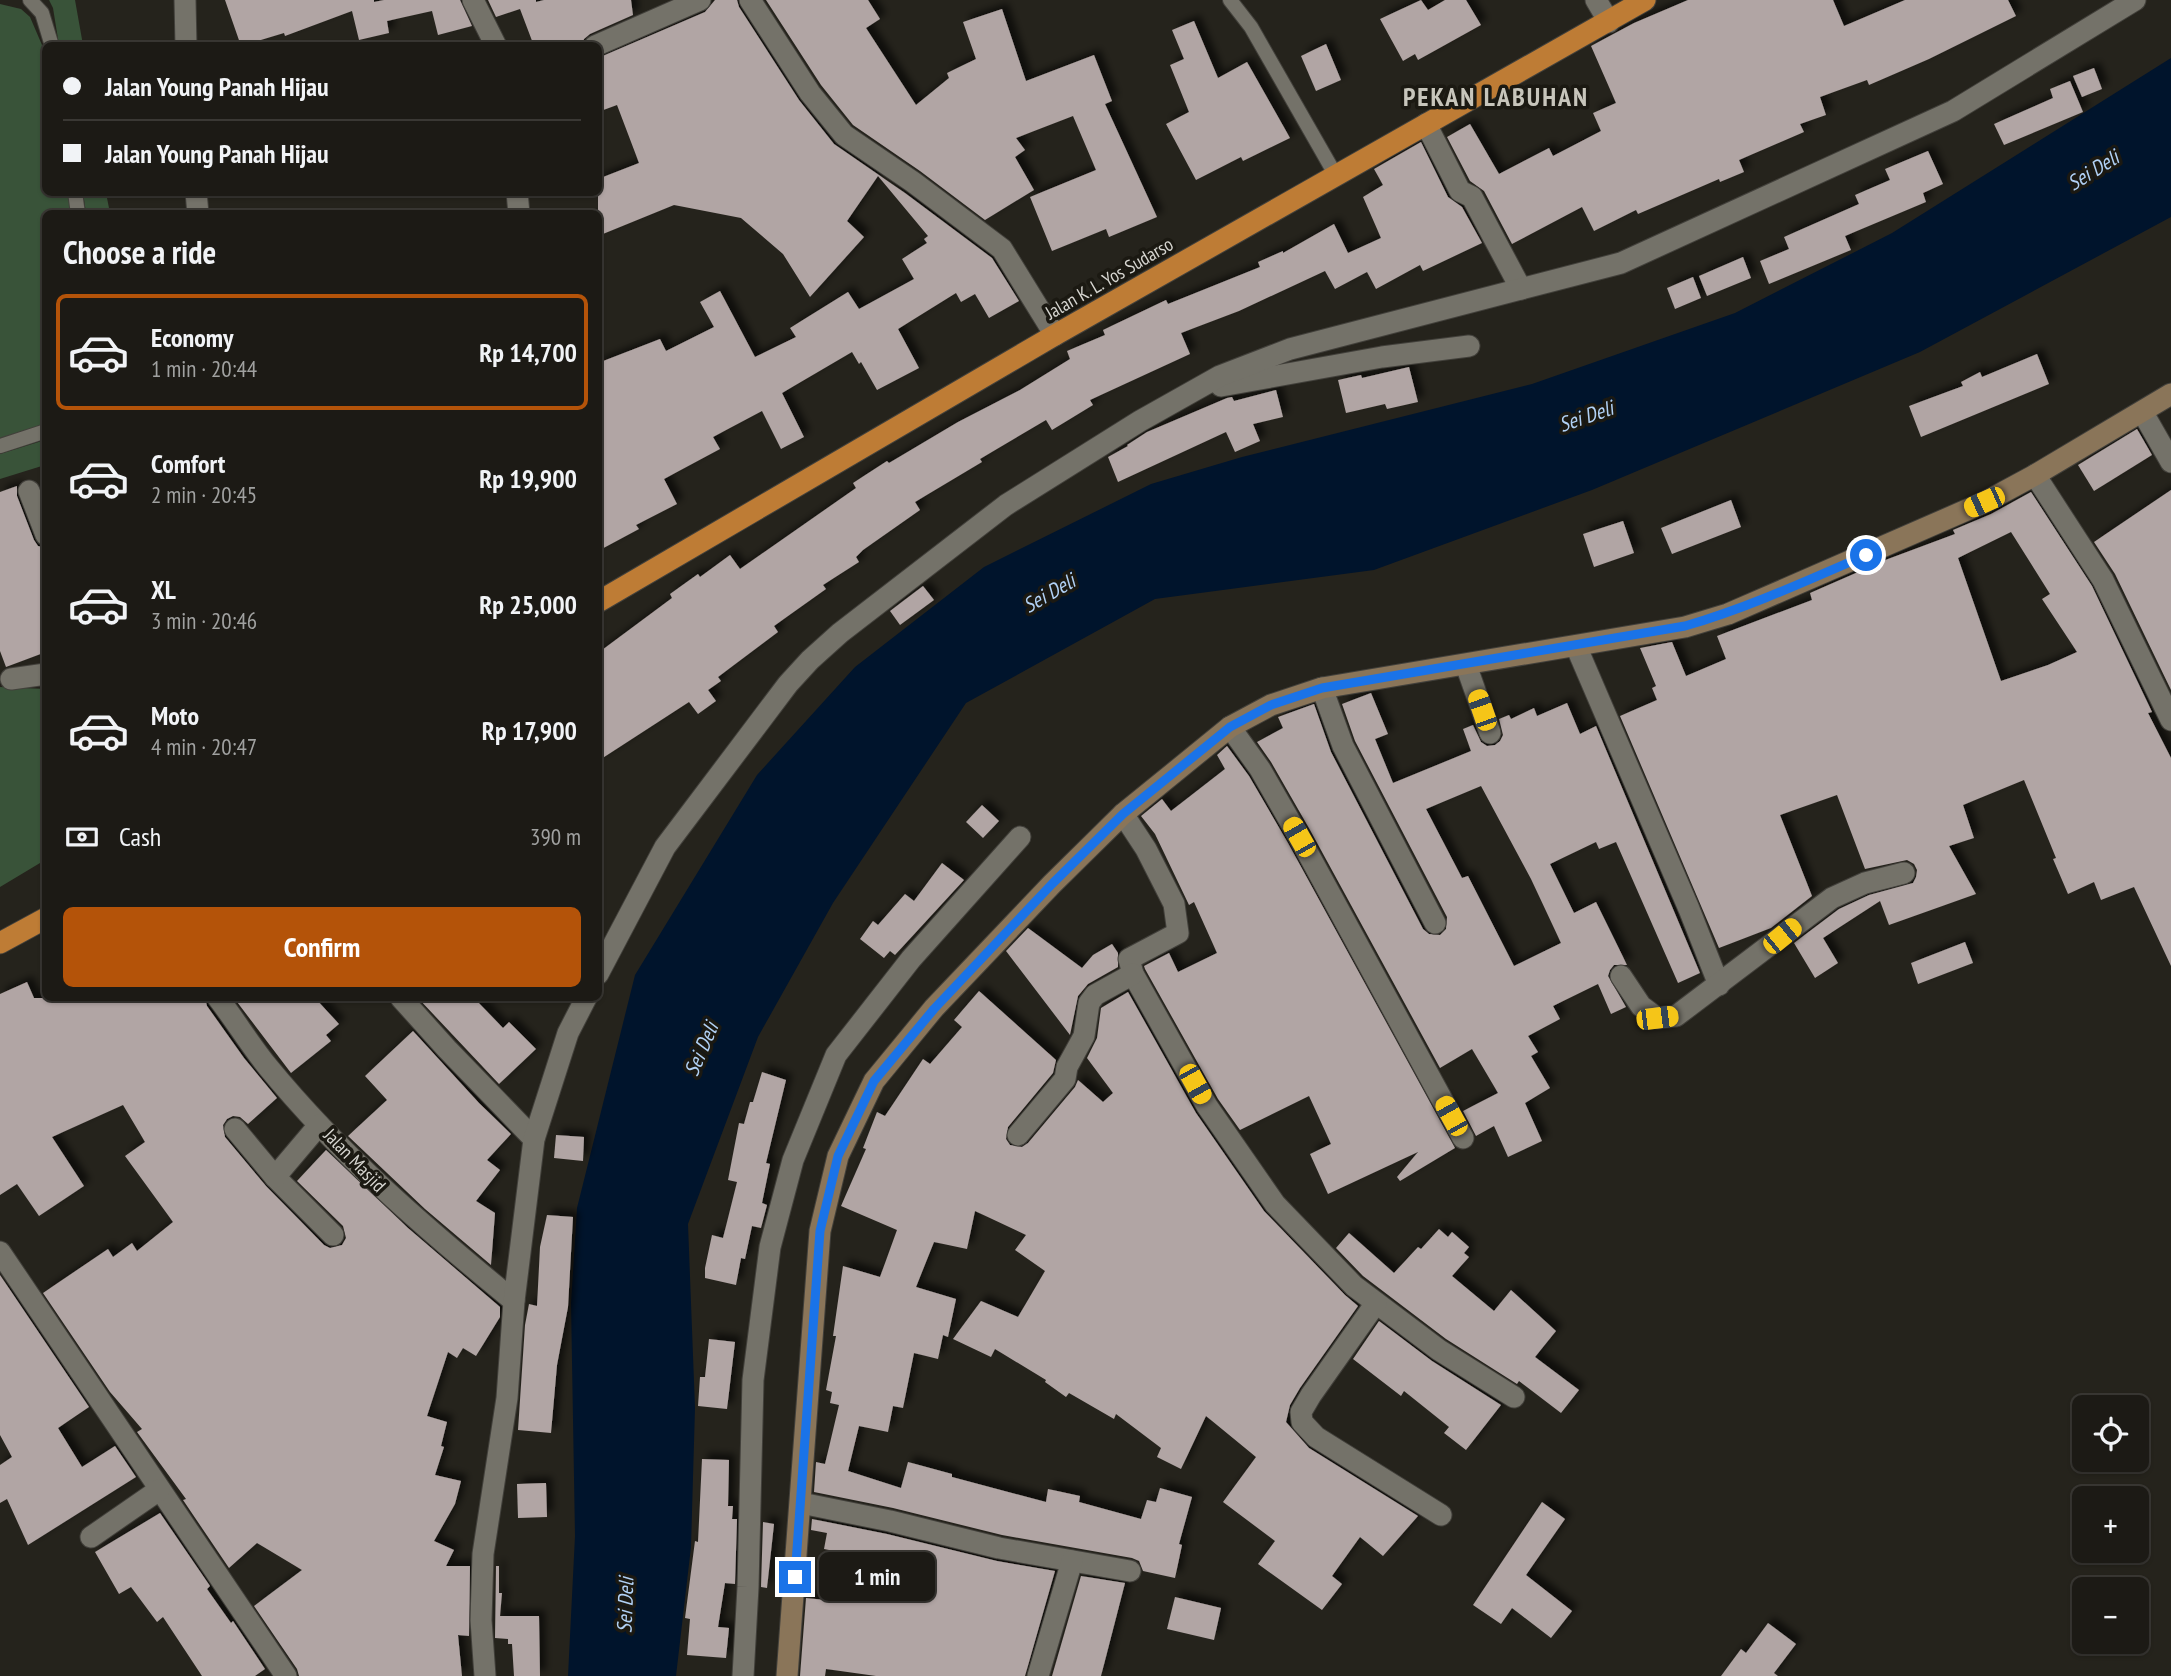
<!DOCTYPE html>
<html lang="en">
<head>
<meta charset="utf-8">
<style>
  :root { --surface:#1c1a15; --page:#292722; --text:#f1f3f6; --muted:#a0a1a0; --line:#3a3834; --accent:#b45309 }
  body { margin:0; font-family:"PT Sans Narrow",sans-serif; background:var(--page); color:var(--text); height:100vh; display:flex; flex-direction:column; font-size:26px; white-space:nowrap }
  * { box-sizing:border-box; margin:0 }
  p { font-size:23px; color:var(--muted) }
  .icon { flex:none; width:38px; height:38px; fill:none; stroke:currentColor; stroke-width:2; stroke-linecap:round; stroke-linejoin:round }
  .map { position:relative; flex:1; overflow:hidden }
  .details { position:absolute; left:42px; top:210px; width:560px; height:791px; display:flex; flex-direction:column; background:var(--surface); border-radius:10px; box-shadow:0 2px 5px #0004,0 0 0 2px var(--line) }
  .details>* { flex:none }
  .banner { position:absolute; left:42px; top:42px; width:560px; height:154px; border-radius:10px; box-shadow:0 2px 5px #0004,0 0 0 2px var(--line); display:grid; align-content:center; height:154px; padding:0 21px; background:var(--surface) }
  .fabs { position:absolute; left:2072px; top:1395px; display:grid; gap:14px }
  .fabs a { display:grid; place-items:center; width:77px; height:77px; border-radius:10px; background:var(--surface); box-shadow:0 2px 5px #0004,0 0 0 2px var(--line); font-size:35px }
  .end { position:absolute; width:32px; height:32px; margin:-16px; border:9px solid #1a73e8; background:#fff; box-shadow:0 0 0 4px #fff }
  .from { border-radius:50% }
  .bubble { position:absolute; height:49px; border-radius:10px; background:var(--surface); box-shadow:0 2px 5px #0004,0 0 0 2px var(--line); font-size:23px; font-weight:800; line-height:49px; text-align:center }
  .car { position:absolute; width:21px; height:42px; margin:-21px -10px; border-radius:9px; box-shadow:0 0 5px 2px #0007; background:linear-gradient(#f5c518 24%,#345 0 40%,#f5c518 0 76%,#345 0 86%,#f5c518 0) }
  .banner b { display:flex; align-items:center; gap:24px; height:66px; font-size:26px }
  .banner b+b { border-top:2px solid var(--line) }
  .banner i { width:18px; height:18px; background:var(--text) }
  ul { padding:0; list-style:none }
  li { display:flex; align-items:center; gap:21px; height:116px; margin:0 14px 10px; padding:0 7px; border:4px solid transparent; border-radius:10px }
  li div { flex:1 }
  li b { display:block; font-size:26px }
  li em { font-style:normal; font-weight:800 }
  li.active { border-color:var(--accent) }
  li>.icon { width:63px; height:63px; stroke-width:1.5 }
  h2 { padding:0 21px; font-size:32px; line-height:84px }
  .pay { display:flex; align-items:center; gap:18px; height:77px; padding:0 21px; font-size:26px }
  .pay p { margin-inline-start:auto }
  .primary-button { display:flex; gap:14px; margin-top:auto; padding:14px 21px }
  .primary-button a { flex:1; height:80px; border-radius:10px; background:var(--accent); color:#fff; font-size:28px; font-weight:800; line-height:80px; text-align:center }
  .map>svg:first-child { display:block }
  .green { fill:#395339 }
  .water { fill:#00142c }
  .building { fill:#b1a5a4; fill-rule:evenodd; filter:url(#shadow) }
  .lines { fill:none; stroke-linecap:round; stroke-linejoin:round }
  .lane-casing { stroke:#42403b; stroke-width:16 }
  .street-casing { stroke:#42403b; stroke-width:23 }
  .secondary-casing { stroke:#42403b; stroke-width:23 }
  .highway-casing { stroke:#42403b; stroke-width:23 }
  .lane { stroke:#747269; stroke-width:14 }
  .street { stroke:#747269; stroke-width:21 }
  .secondary { stroke:#8a7559; stroke-width:21 }
  .highway { stroke:#be7c35; stroke-width:21 }
  .route { stroke:#1a73e8; stroke-width:9 }
  .labels { text-anchor:middle; dominant-baseline:central; stroke-width:7; stroke-linejoin:round; paint-order:stroke }
  .street-label { font-size:19px; fill:#d6d5d0; stroke:#1b1912 }
  .water-label { font-size:21px; font-style:italic; fill:#b1d1f5; stroke:#1b1912 }
  .district-label { font-size:26px; font-weight:bold; letter-spacing:2px; fill:#c7c5bb; stroke:#1b1912 }
</style>
</head>
<body>
<div class="map">
<svg width="2171" height="1676" viewBox="0 0 2171 1676">
  <defs>
    <filter id="shadow"><feDropShadow dx="6" dy="-6" stdDeviation="3.5" flood-color="#0009"/></filter>
  </defs>
  <rect width="100%" height="100%" fill="#25231c"/>
  <g class="green">
    <polygon points="49,0 75,0 83,45 59,45 53,8"/>
    <polygon points="0,4 21,9 30,17 45,52 46,192 68,193 72,213 46,214 45,424 0,439"/>
    <polygon points="83,193 106,193 110,213 86,213"/>
    <polygon points="45,440 45,465 0,479 0,454"/>
    <polygon points="0,687 46,689 45,860 0,887"/>
  </g>
  <polygon class="water" points="2171,58 2171,217 1920,352 1592,490 1374,570 1155,599 966,703 833,903 758,1037 688,1224 695,1408 691,1547 676,1676 568,1676 575,1536 571,1303 577,1208 635,975 757,775 855,667 984,567 1151,484 1242,457 1532,384 1735,313 1892,233"/>
  <g class="building">
    <polygon points="225,0 374,0 374,2 384,0 460,0 472,26 438,35 432,11 387,21 389,33 359,40 352,11 285,36 284,33 241,46"/>
    <polygon points="488,0 536,0 536,2 544,0 631,0 633,15 590,34 584,39 582,46 534,46 520,9 496,17"/>
    <polygon points="715,0 737,0 739,7 799,100 834,144 905,193 992,258 1019,301 989,318 975,294 961,302 956,293 898,329 919,368 877,390 861,362 859,364 852,352 782,393 804,437 781,449 762,411 713,437 720,449 664,479 677,504 636,525 639,529 598,551 598,363 660,339 666,351 714,327 700,302 720,291 755,357 796,337 790,328 848,292 859,309 914,279 902,259 927,243 924,239 928,236 878,176 847,221 864,237 810,297 783,254 741,218 674,205 598,236 598,179 639,163 617,105 598,112 598,58 705,12"/>
    <polygon points="766,0 868,0 880,19 866,28 916,105 949,78 947,73 976,59 963,22 1002,9 1026,81 1094,55 1112,101 1105,104 1157,217 1109,237 1106,229 1052,251 1030,197 1096,170 1073,116 1016,138 1025,150 1015,157 1034,190 985,220 920,171 853,125 821,85"/>
    <polygon points="1421,0 1428,10 1445,0 1466,0 1481,25 1418,60 1415,54 1403,61 1380,19"/>
    <polygon points="1688,0 1833,0 1844,26 1905,0 2008,0 2016,16 1929,59 1869,85 1867,80 1820,97 1826,115 1800,124 1804,132 1739,160 1744,172 1720,182 1719,179 1638,214 1636,210 1594,231 1582,207 1512,244 1484,191 1470,181 1447,137 1470,124 1499,174 1549,148 1553,156 1601,131 1593,113 1616,103 1591,46 1634,23"/>
    <polygon points="1194,21 1218,78 1247,62 1290,138 1243,161 1241,157 1196,180 1166,124 1189,112 1170,65 1184,59 1172,30"/>
    <polygon points="1326,44 1341,80 1316,91 1301,56"/>
    <polygon points="2094,68 2102,89 2082,97 2073,76"/>
    <polygon points="2070,81 2083,112 2004,145 1994,124 2053,98 2050,89"/>
    <polygon points="1421,142 1448,197 1462,207 1482,243 1423,271 1420,265 1376,289 1367,272 1335,289 1325,271 1239,311 1181,333 1190,354 1090,400 1093,405 1052,430 1046,420 980,459 982,462 915,502 920,510 863,550 856,557 859,562 823,585 826,589 774,626 778,632 718,677 721,681 708,690 716,701 698,714 689,702 598,761 598,653 672,598 670,594 698,574 700,577 730,555 740,569 856,488 853,483 887,461 889,463 958,422 1020,390 1070,359 1067,351 1105,335 1103,330 1166,300 1168,304 1260,267 1258,262 1283,251 1283,253 1334,224 1348,253 1381,238 1363,197 1383,185 1374,169"/>
    <polygon points="1928,151 1943,184 1923,193 1926,202 1845,236 1851,250 1769,284 1760,261 1789,249 1784,237 1859,204 1855,195 1890,180 1885,169"/>
    <polygon points="1743,257 1751,278 1707,296 1699,276"/>
    <polygon points="1693,277 1701,298 1675,309 1667,288"/>
    <polygon points="2037,354 2049,384 1921,437 1909,406 1963,386 1961,382 1980,372 1982,377"/>
    <polygon points="1409,367 1418,402 1387,409 1385,404 1346,413 1338,380 1361,375 1362,378"/>
    <polygon points="1276,390 1283,417 1253,424 1260,441 1235,452 1226,432 1118,482 1108,457 1128,446 1127,445 1147,432 1227,398 1232,397 1234,401"/>
    <polygon points="2137,429 2152,455 2094,491 2078,465"/>
    <polygon points="17,486 17,496 34,540 38,546 46,548 46,652 6,667 0,651 0,492"/>
    <polygon points="2171,490 2171,690 2115,574 2094,542"/>
    <path d="M2031,492L2092,586L2152,712L2148,713L2171,758V966L2134,887L2101,900L2094,882L2068,894L2053,859L2056,858L2024,780L1963,805L1974,838L1949,846L1976,894L1889,925L1880,901L1823,938L1838,963L1815,978L1794,943L1839,909L1869,895L1913,883L1916,877L1917,870L1914,864L1907,860L1865,869L1837,795L1780,815L1812,896L1771,928L1719,948L1620,716L1657,700L1652,688L1656,686L1640,648L1672,642L1686,676L1726,659L1717,636L1812,600L1810,593L1888,559L1955,534L1953,530L1991,514ZM2011,532L2050,594L2042,599L2077,652L2048,665L2001,681L1958,558Z"/>
    <polygon points="1731,500 1741,527 1672,554 1661,528"/>
    <polygon points="1623,521 1634,553 1594,567 1583,534"/>
    <polygon points="923,586 934,600 900,625 890,611"/>
    <path d="M1371,693L1388,734L1375,739L1393,783L1471,751L1463,729L1473,725L1481,742L1487,746L1495,745L1500,741L1503,735L1499,719L1509,715L1511,719L1534,708L1537,716L1567,703L1580,734L1596,726L1700,973L1678,983L1616,842L1599,849L1596,842L1550,864L1574,913L1596,902L1627,965H1614L1610,970L1608,976L1626,1007L1611,1014L1598,984L1553,1006L1560,1019L1528,1036L1538,1052L1531,1056L1550,1088L1525,1103L1542,1141L1508,1157L1494,1126L1476,1136L1463,1111L1498,1093L1472,1049L1440,1068L1310,830L1271,762L1257,742L1283,728L1278,717L1314,704L1331,752L1423,929L1429,934L1440,935L1446,929L1447,917L1355,741L1342,704ZM1481,786L1531,879L1561,943L1514,966L1468,876L1462,878L1426,809Z"/>
    <polygon points="1227,746 1249,776 1288,843 1455,1148 1400,1181 1397,1177 1418,1152 1328,1194 1310,1154 1331,1144 1309,1096 1240,1130 1218,1099 1145,969 1144,966 1169,953 1178,972 1217,953 1194,902 1189,905 1155,834 1141,816 1162,799 1171,811 1225,769 1217,755"/>
    <polygon points="982,805 999,821 983,838 966,822"/>
    <polygon points="942,863 964,880 895,955 890,951 884,958 860,939 873,921 878,925 905,894 914,901"/>
    <polygon points="1028,928 1082,968 1093,955 1112,944 1118,953 1118,967 1088,984 1078,996 1070,1035 1006,951"/>
    <polygon points="1965,942 1973,963 1918,984 1911,963"/>
    <polygon points="27,982 34,998 205,998 207,1006 244,1058 277,1098 248,1124 240,1117 233,1116 227,1119 223,1125 225,1137 266,1186 324,1245 330,1248 342,1245 346,1238 343,1226 297,1181 326,1150 408,1228 500,1307 500,1317 476,1356 463,1348 457,1358 448,1352 427,1416 447,1422 441,1446 444,1447 435,1475 461,1481 455,1504 434,1541 454,1550 446,1566 470,1566 469,1636 458,1635 462,1676 299,1676 297,1669 254,1606 302,1570 257,1543 229,1568 183,1500 186,1499 137,1432 142,1429 110,1392 43,1293 108,1249 113,1257 132,1243 137,1251 173,1222 125,1156 145,1142 123,1105 52,1137 84,1186 39,1216 17,1184 0,1195 0,994"/>
    <polygon points="979,991 1056,1060 1053,1073 1008,1127 1006,1139 1010,1145 1022,1147 1028,1143 1075,1087 1078,1080 1103,1102 1113,1093 1087,1058 1097,1038 1101,1008 1128,992 1196,1113 1264,1211 1345,1295 1358,1306 1300,1388 1290,1405 1286,1422 1309,1448 1418,1516 1383,1556 1360,1537 1332,1576 1342,1584 1322,1610 1258,1564 1275,1541 1223,1502 1256,1457 1206,1416 1181,1469 1157,1457 1161,1448 1116,1414 1114,1419 1069,1393 1066,1397 1045,1382 1046,1380 995,1349 991,1357 953,1339 981,1301 1018,1317 1045,1271 1015,1250 1026,1235 975,1211 967,1249 934,1242 916,1287 956,1299 948,1337 943,1335 938,1359 914,1353 903,1408 893,1406 888,1432 859,1426 848,1471 901,1488 908,1462 952,1474 952,1477 1046,1502 1048,1489 1080,1496 1079,1502 1141,1519 1147,1500 1156,1502 1160,1488 1192,1497 1179,1544 1182,1545 1175,1578 1143,1571 1139,1561 1132,1558 1002,1535 893,1508 814,1492 816,1462 825,1464 839,1405 830,1403 832,1392 826,1390 836,1336 833,1336 843,1266 880,1277 897,1230 841,1206 866,1149 863,1148 877,1112 885,1116 923,1059 930,1064 962,1027 954,1020"/>
    <polygon points="234,998 315,998 339,1024 326,1035 331,1041 291,1073"/>
    <polygon points="418,998 474,998 503,1028 509,1022 536,1049 499,1084"/>
    <polygon points="413,1031 479,1103 511,1134 487,1160 500,1170 476,1201 495,1213 491,1265 425,1209 348,1136 387,1100 365,1076"/>
    <polygon points="762,1072 786,1080 766,1163 770,1164 762,1203 767,1205 761,1228 752,1226 745,1259 741,1258 736,1285 705,1278 705,1268 712,1235 723,1238 737,1182 728,1180 739,1123 744,1124 750,1102 753,1102"/>
    <polygon points="556,1135 584,1137 583,1161 554,1158"/>
    <polygon points="547,1215 573,1217 568,1307 557,1365 551,1433 518,1430 525,1325 529,1304 537,1306 540,1247"/>
    <polygon points="1439,1229 1448,1237 1452,1232 1469,1247 1464,1253 1469,1257 1452,1276 1494,1311 1511,1290 1556,1331 1535,1357 1579,1390 1561,1413 1519,1381 1517,1384 1446,1339 1363,1276 1336,1248 1349,1233 1394,1273 1418,1247 1421,1249"/>
    <polygon points="0,1275 89,1407 58,1428 82,1467 115,1446 136,1477 28,1545 7,1499 0,1503 0,1465 12,1457 0,1435"/>
    <polygon points="1379,1321 1432,1361 1501,1405 1466,1450 1444,1433 1449,1427 1404,1391 1401,1396 1353,1359"/>
    <polygon points="709,1339 735,1342 727,1409 698,1406 700,1377 705,1377"/>
    <polygon points="702,1459 729,1460 728,1506 733,1506 732,1519 737,1519 735,1584 725,1583 718,1627 729,1628 726,1658 687,1655 690,1619 685,1618 695,1541 698,1542"/>
    <polygon points="546,1483 547,1517 518,1518 517,1484"/>
    <polygon points="1542,1502 1565,1519 1526,1575 1572,1611 1551,1638 1512,1608 1501,1624 1473,1605"/>
    <polygon points="160,1513 210,1586 207,1589 231,1623 233,1621 265,1669 255,1676 202,1676 163,1617 157,1622 131,1587 119,1594 95,1552"/>
    <polygon points="812,1519 887,1534 997,1561 1055,1571 1025,1676 876,1676 826,1669 825,1676 800,1676 806,1598 835,1601 844,1553 824,1549 827,1533 811,1530"/>
    <polygon points="763,1522 774,1524 767,1588 761,1587"/>
    <polygon points="496,1566 499,1566 499,1593 502,1593 500,1616 539,1616 540,1676 514,1676 512,1644 508,1644 508,1639 495,1638"/>
    <polygon points="1081,1576 1125,1583 1101,1676 1052,1676"/>
    <polygon points="1175,1597 1221,1608 1214,1640 1167,1629"/>
    <polygon points="1768,1623 1796,1644 1774,1673 1778,1676 1721,1676 1741,1649 1746,1653"/>
  </g>
  <g class="lines">
    <g class="lane-casing">
      <g id="lane">
        <polyline points="30,0 42,13 52,46"/>
        <polyline points="1230,0 1251,27 1335,174"/>
        <polyline points="75,192 78,214"/>
        <polyline points="0,446 46,431"/>
      </g>
    </g>
    <g class="street-casing">
      <g id="street">
        <polyline points="185,0 186,46"/>
        <polyline points="473,0 496,46"/>
        <polyline points="750,0 810,93 844,135 913,182 1002,249 1055,335"/>
        <polyline points="1596,0 1609,22"/>
        <polyline points="595,46 700,0"/>
        <polyline points="1426,124 1460,191 1472,197 1521,289"/>
        <polyline points="196,192 198,214"/>
        <polyline points="517,192 519,214"/>
        <polyline points="1221,386 1382,357 1469,346"/>
        <polyline points="2143,413 2171,462"/>
        <polyline points="2035,475 2103,580 2171,720"/>
        <polyline points="29,491 46,535"/>
        <polyline points="1576,646 1689,909 1719,985"/>
        <polyline points="1466,665 1490,733"/>
        <polyline points="11,679 46,674"/>
        <polyline points="1322,688 1343,746 1435,923"/>
        <polyline points="1230,727 1260,769 1299,837 1463,1138"/>
        <polyline points="1123,814 1146,849 1174,904 1178,933 1129,959 1133,974 1207,1106 1275,1204 1354,1286 1439,1350 1514,1397"/>
        <polyline points="598,974 665,847 788,684 810,660 840,633 1006,505 1140,421 1220,376 1290,349 1621,263 1953,111 2135,0"/>
        <polyline points="1621,976 1641,1006 1657,1018 1676,1016 1832,898 1865,883 1904,873"/>
        <path d="M218,998C235,1020 250,1045 268,1067C340,1155 426,1229 514,1301"/>
        <polyline points="401,998 447,1049 534,1139"/>
        <polyline points="235,1129 275,1177 333,1235"/>
        <polyline points="1018,1135 1065,1079 1067,1067 1084,1036 1089,1003 1095,995 1133,974"/>
        <polyline points="275,1177 319,1125"/>
        <polyline points="0,1252 286,1676"/>
        <polyline points="1376,1303 1311,1395 1301,1412 1302,1422 1316,1437 1441,1515"/>
        <polyline points="801,1503 890,1521 999,1548 1130,1571"/>
        <polyline points="91,1537 159,1490"/>
        <polyline points="485,1676 481,1620 483,1554 507,1398 514,1301 534,1139 568,1033 586,998"/>
        <polyline points="743,1676 748,1587 753,1380 770,1247 793,1160 836,1055 911,959 1020,837"/>
        <polyline points="1038,1676 1072,1561"/>
      </g>
    </g>
    <g class="secondary-casing">
      <polyline id="secondary" points="787,1676 820,1231 838,1156 874,1081 934,1008 1052,884 1123,814 1230,727 1271,705 1322,688 1685,627 1728,614 1985,502 2035,475 2171,394"/>
    </g>
    <g class="highway-casing">
      <g id="highway">
        <polyline points="598,602 1055,335 1645,0"/>
        <polyline points="0,943 46,918"/>
      </g>
    </g>
    <use href="#lane" class="lane"/>
    <use href="#street" class="street"/>
    <use href="#secondary" class="secondary"/>
    <use href="#highway" class="highway"/>
  </g>
  <g class="lines">
    <path class="route" d="M795,1577L820,1231L838,1156L874,1081L934,1009L1052,884L1123,814L1230,727L1271,705L1322,688L1685,626C1747,608 1806,581 1866,555"/>
  </g>
  <g class="labels">
    <g class="street-label">
      <text transform="translate(1109 278) rotate(-30)">Jalan K. L. Yos Sudarso</text>
      <text transform="translate(355 1160) rotate(46)">Jalan Masjid</text>
    </g>
    <g class="water-label">
      <text transform="translate(2093 170) rotate(-32)">Sei Deli</text>
      <text transform="translate(1586 416) rotate(-19)">Sei Deli</text>
      <text transform="translate(1049 593) rotate(-30)">Sei Deli</text>
      <text transform="translate(701 1049) rotate(-67)">Sei Deli</text>
      <text transform="translate(625 1605) rotate(-88)">Sei Deli</text>
    </g>
    <g class="district-label">
      <text x="1496" y="96">PEKAN LABUHAN</text>
    </g>
  </g>
</svg>
<div class="fabs">
<a><svg class="icon" aria-label="locate" viewBox="0 0 24 24"><circle cx="12" cy="12" r="6"/><path d="M12 2v4M12 18v4M2 12h4M18 12h4"/></svg></a>
<a>+</a>
<a>−</a>
</div>
<i class="end from" style="left:1866px;top:555px"></i>
<i class="end" style="left:795px;top:1577px"></i>
<div class="bubble" style="left:819px;top:1552px;width:116px">1 min</div>
<i class="car" style="left:1984px;top:502px;rotate:246deg"></i>
<i class="car" style="left:1482px;top:710px;rotate:341deg"></i>
<i class="car" style="left:1299px;top:837px;rotate:330deg"></i>
<i class="car" style="left:1782px;top:936px;rotate:51deg"></i>
<i class="car" style="left:1657px;top:1018px;rotate:83deg"></i>
<i class="car" style="left:1195px;top:1084px;rotate:151deg"></i>
<i class="car" style="left:1451px;top:1116px;rotate:331deg"></i>
<div class="banner">
<b><i class="from"></i>Jalan Young Panah Hijau</b>
<b><i></i>Jalan Young Panah Hijau</b>
</div>
<section class="details">
<h2>Choose a ride</h2>
<ul>
<li class="active"><svg class="icon" aria-label="car" viewBox="0 0 24 24"><path d="M5 17H2v-5l4-1 3-4h7l3 4 3 1v5h-3M9 17h6M6 11h13"/><circle cx="7" cy="17" r="2"/><circle cx="17" cy="17" r="2"/></svg><div><b>Economy</b><p>1 min · 20:44</p></div><em>Rp 14,700</em></li>
<li><svg class="icon" aria-label="car" viewBox="0 0 24 24"><path d="M5 17H2v-5l4-1 3-4h7l3 4 3 1v5h-3M9 17h6M6 11h13"/><circle cx="7" cy="17" r="2"/><circle cx="17" cy="17" r="2"/></svg><div><b>Comfort</b><p>2 min · 20:45</p></div><em>Rp 19,900</em></li>
<li><svg class="icon" aria-label="car" viewBox="0 0 24 24"><path d="M5 17H2v-5l4-1 3-4h7l3 4 3 1v5h-3M9 17h6M6 11h13"/><circle cx="7" cy="17" r="2"/><circle cx="17" cy="17" r="2"/></svg><div><b>XL</b><p>3 min · 20:46</p></div><em>Rp 25,000</em></li>
<li><svg class="icon" aria-label="car" viewBox="0 0 24 24"><path d="M5 17H2v-5l4-1 3-4h7l3 4 3 1v5h-3M9 17h6M6 11h13"/><circle cx="7" cy="17" r="2"/><circle cx="17" cy="17" r="2"/></svg><div><b>Moto</b><p>4 min · 20:47</p></div><em>Rp 17,900</em></li>
</ul>
<div class="pay"><svg class="icon" aria-label="cash" viewBox="0 0 24 24"><path d="M3 7h18v10H3z"/><circle cx="12" cy="12" r="2"/></svg>Cash<p>390 m</p></div>
<div class="primary-button"><a>Confirm</a></div>
</section>
</div>
</body>
</html>
